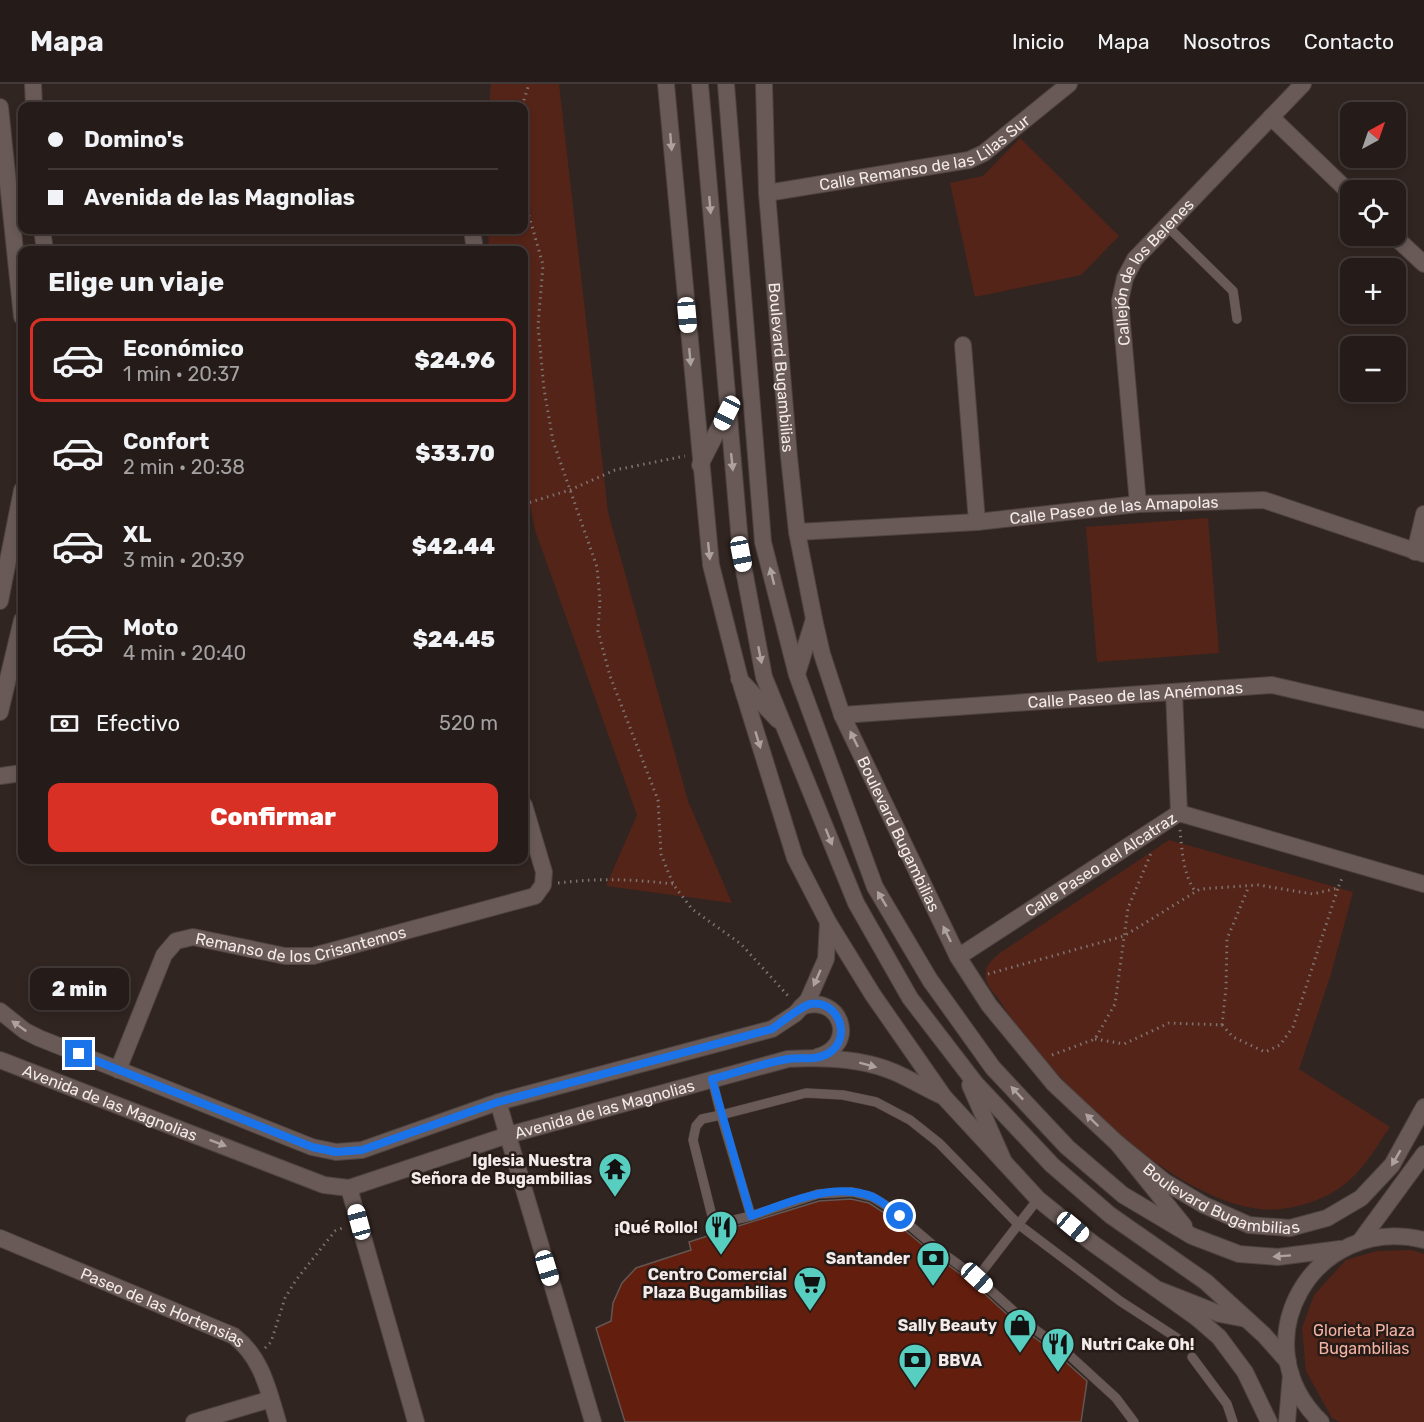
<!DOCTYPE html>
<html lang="es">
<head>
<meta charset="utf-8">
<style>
  :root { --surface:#251c19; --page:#312926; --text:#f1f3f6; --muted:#a3a1a2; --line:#423a38; --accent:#d93025 }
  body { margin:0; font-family:Rubik,sans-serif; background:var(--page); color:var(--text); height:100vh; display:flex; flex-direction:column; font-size:22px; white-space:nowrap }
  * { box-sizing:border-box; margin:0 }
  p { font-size:20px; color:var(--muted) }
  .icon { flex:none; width:33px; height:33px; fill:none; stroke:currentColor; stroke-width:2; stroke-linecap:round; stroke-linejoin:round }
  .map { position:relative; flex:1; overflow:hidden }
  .details { position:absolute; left:18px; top:162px; width:510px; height:618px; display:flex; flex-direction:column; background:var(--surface); border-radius:12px; box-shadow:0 3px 9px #0003,0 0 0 2px var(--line) }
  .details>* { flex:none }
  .hud { position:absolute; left:18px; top:18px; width:510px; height:132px; border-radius:12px; box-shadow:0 3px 9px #0003,0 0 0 2px var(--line); display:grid; align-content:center; height:132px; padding:0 30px; background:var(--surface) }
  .needle { width:39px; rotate:40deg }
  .controls { position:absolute; left:1340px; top:18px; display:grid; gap:12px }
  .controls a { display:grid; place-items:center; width:66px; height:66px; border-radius:12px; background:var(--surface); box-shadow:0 3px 9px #0003,0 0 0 2px var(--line); font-size:30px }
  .end { position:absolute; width:27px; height:27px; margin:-14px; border:8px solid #1a73e8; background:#fff; box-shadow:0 0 0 3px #fff }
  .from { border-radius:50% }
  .bubble { position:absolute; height:42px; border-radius:12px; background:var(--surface); box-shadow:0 3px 9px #0003,0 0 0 2px var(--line); font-size:20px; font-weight:800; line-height:42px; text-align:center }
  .car { position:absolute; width:18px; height:36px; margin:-18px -9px; border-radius:8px; box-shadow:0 0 4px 2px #0007; background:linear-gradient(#fff 24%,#345 0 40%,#fff 0 76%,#345 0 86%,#fff 0) }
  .hud b { display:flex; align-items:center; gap:21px; height:57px; font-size:22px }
  .hud b+b { border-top:2px solid var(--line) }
  .hud i { width:15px; height:15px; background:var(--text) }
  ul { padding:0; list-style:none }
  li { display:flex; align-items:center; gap:18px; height:84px; margin:0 12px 9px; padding:0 18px; border:3px solid transparent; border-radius:12px }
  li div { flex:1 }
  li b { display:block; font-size:22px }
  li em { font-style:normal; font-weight:800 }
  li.selected { border-color:var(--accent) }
  li>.icon { width:54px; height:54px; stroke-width:1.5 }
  h2 { padding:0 30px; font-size:27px; line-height:72px }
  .pay { display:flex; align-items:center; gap:15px; height:66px; padding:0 30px; font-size:22px }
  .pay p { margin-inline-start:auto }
  .primary-button { display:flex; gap:12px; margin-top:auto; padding:12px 30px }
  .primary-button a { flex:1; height:69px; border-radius:12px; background:var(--accent); color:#fff; font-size:24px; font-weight:800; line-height:69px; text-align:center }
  header { display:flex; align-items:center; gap:36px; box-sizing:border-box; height:84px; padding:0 30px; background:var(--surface); border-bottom:2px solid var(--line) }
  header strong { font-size:28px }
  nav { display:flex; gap:33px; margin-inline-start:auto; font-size:21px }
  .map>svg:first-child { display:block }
  .green { fill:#542418 }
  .building { fill:#631e0d; stroke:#645652; stroke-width:1.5 }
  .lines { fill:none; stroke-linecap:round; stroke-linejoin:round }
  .service-casing { stroke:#4d4340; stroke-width:10 }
  .minor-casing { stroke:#4d4340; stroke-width:18 }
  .tertiary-casing { stroke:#4d4340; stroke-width:18 }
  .path { stroke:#7d736f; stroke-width:3; stroke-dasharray:1.5 4.5; stroke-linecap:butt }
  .service { stroke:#695a57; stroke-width:9 }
  .minor { stroke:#695a57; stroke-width:16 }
  .tertiary { stroke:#695a57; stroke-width:16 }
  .oneway { fill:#aea2a0 }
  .route { stroke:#1a73e8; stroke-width:8 }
  .labels { text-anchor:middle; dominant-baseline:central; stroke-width:5; stroke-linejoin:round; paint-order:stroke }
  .street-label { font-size:16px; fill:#f3ebe9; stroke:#271b18 }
  .poi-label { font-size:16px; font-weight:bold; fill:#f3ebe9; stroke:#271b18; text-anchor:end }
  .park-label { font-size:16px; fill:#f3b2a1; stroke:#271b18 }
</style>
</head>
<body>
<header>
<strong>Mapa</strong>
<nav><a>Inicio</a><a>Mapa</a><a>Nosotros</a><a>Contacto</a></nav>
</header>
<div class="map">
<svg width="1424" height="1338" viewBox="0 0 1424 1338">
  <rect width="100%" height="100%" fill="#312521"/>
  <g class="green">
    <polygon points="491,0 559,0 608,428 688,717 732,819 606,802 637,731 535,446 524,392 524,166 489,166 488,146 524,146 524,22 489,22"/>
    <polygon points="1020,54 1119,152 1081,191 975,213 950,99 983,92"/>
    <polygon points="1208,434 1219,569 1097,578 1086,443"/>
    <path d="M1169,756L1353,808L1331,890L1299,985L1390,1043C1374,1066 1363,1088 1338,1105C1317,1119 1286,1128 1260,1125C1187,1117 1102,1039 1054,986C1034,963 1014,940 998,914C994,909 987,902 986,895C983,883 992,876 1000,869Z"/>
    <polygon points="1412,1166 1424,1170 1424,1338 1340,1338 1332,1334 1306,1287 1302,1244 1314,1211 1346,1176 1377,1167"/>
  </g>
  <polygon class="building" points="851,1115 869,1119 883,1128 937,1173 973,1199 1023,1245 1058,1271 1087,1297 1081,1338 625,1338 596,1244 611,1237 613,1219 622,1199 636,1184 691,1166 689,1158 735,1143 819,1117"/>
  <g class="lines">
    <g class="service-casing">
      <g id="service">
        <polyline points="1167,142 1233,207 1237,235"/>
        <polyline points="712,995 721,1031 806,1009 843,1011 876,1018 910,1036 939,1059 1018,1140 1120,1217 1177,1254 1185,1263"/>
        <polyline points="751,1132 721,1031 702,1035 696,1042 693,1056 712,1132 721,1139 751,1132 818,1110 852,1108 872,1113 887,1122 941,1168 977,1194 1028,1240 1068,1270 1116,1314 1134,1338"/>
        <polyline points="977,1194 1038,1115"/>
        <polyline points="1192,1273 1227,1320 1233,1338"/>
      </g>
    </g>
    <g class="minor-casing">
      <g id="minor">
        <polyline points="33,0 34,22"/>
        <polyline points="666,0 711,481 742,603 795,774 828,838 873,911 944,1013 1038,1115 1091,1158 1197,1234 1219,1253 1245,1288 1269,1338"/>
        <path id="s1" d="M764,0L767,109L789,373L797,448L814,535L822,570L842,631L958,873L989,921L1054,1000L1118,1060L1165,1098L1204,1121L1249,1141L1290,1144L1327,1134L1361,1114L1392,1081L1424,1023"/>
        <polyline points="0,23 22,233"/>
        <polyline points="1271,33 1350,109"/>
        <path id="s2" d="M767,109L969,76L984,69L1069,0"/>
        <polyline points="42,146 45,166"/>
        <polyline points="472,146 475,166"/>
        <polyline points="1394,152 1424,180"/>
        <polyline points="963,261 977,438"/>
        <path id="s3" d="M1138,420L1120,217L1125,194L1135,175L1303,0"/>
        <path id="s4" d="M797,448L977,438L1138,420L1264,416L1424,470"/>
        <polyline points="1415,468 1424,430"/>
        <polyline points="0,517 22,406"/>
        <polyline points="1174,608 1179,729"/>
        <polyline points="0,628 22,536"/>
        <path id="s5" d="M842,631L1272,601L1424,636"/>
        <polyline points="0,692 22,689"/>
        <path id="s6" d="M958,873L1179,729L1424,800"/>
        <path d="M801,923C841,908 859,962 817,973"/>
        <polyline points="0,927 25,947 39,954 312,1063 336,1068 362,1066 498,1018 772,945 795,930 808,916 826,875 828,838"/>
        <path id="s7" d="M0,976L324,1101L349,1104L508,1051L788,975C823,973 861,974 894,988C910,995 925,1004 940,1011"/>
        <path id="s8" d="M118,986L164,871L176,857L193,853L285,872H313L535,812L543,801L544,788L524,721"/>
        <polyline points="498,1018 593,1338"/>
        <polyline points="349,1104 416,1338"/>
        <path id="s9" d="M0,1154L234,1252C262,1274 268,1305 278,1338"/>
        <polyline points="194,1338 271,1315"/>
      </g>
    </g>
    <g class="tertiary-casing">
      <g id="tertiary">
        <polyline points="700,0 741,470 764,593 856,819 910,914 976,1000 1052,1081 1110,1131 1206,1198 1264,1251 1288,1278"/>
        <polyline points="726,0 763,458 797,591 875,803 930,896 993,984 1067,1063 1123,1111 1192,1152 1239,1170 1278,1173 1340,1165"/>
        <polyline points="700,381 726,330"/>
        <polyline points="797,590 814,535"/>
        <polyline points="739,595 778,636"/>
        <polyline points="970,1001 1004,1078"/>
        <polyline points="1118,1060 1184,1142"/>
        <polyline points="1361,1156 1424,1070"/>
        <polyline points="1159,1206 1220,1230 1246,1235"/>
        <polyline points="1287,1338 1291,1290"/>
        <path d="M1321,1338C1239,1259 1313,1129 1424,1156"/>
      </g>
    </g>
    <g class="path">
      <polyline points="522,22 529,0"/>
      <polyline points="524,114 543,181 538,242 544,305 553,357 597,483 600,516 598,547 610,592 658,716 661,770 673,800 692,825 741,860 790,914"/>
      <polyline points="524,420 570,406 615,386 685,372"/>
      <path d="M1180,746C1182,766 1183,790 1195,807"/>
      <path d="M558,799C600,794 632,795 673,800"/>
      <polyline points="988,890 1124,852 1200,805 1258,801 1313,810 1338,804 1343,792"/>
      <polyline points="1222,941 1226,904 1227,855 1249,802"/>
      <polyline points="1095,955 1124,960 1169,939 1222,941 1233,953 1265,968 1280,961 1293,943 1338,804"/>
      <polyline points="1052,971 1095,955 1115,920 1128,824 1152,767"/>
      <polyline points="265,1264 271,1258 285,1214 296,1196 335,1147 345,1143"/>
    </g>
    <use href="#service" class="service"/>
    <use href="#minor" class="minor"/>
    <use href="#tertiary" class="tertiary"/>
  </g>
  <defs><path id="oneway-solid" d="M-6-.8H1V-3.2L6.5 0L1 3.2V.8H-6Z" transform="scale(1.5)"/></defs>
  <g class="oneway">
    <use href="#oneway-solid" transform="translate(671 58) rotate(85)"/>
    <use href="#oneway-solid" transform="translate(710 121) rotate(85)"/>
    <use href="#oneway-solid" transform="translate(690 273) rotate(85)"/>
    <use href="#oneway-solid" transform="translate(732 378) rotate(84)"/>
    <use href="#oneway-solid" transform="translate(709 467) rotate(84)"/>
    <use href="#oneway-solid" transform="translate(772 492) rotate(-104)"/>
    <use href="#oneway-solid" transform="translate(760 571) rotate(79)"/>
    <use href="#oneway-solid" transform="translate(854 655) rotate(-116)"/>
    <use href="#oneway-solid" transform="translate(758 656) rotate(73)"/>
    <use href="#oneway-solid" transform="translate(829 753) rotate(68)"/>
    <use href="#oneway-solid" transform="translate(882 815) rotate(-121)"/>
    <use href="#oneway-solid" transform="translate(947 850) rotate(-116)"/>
    <use href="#oneway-solid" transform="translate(817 894) rotate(114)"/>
    <use href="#oneway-solid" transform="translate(19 942) rotate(-145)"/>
    <use href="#oneway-solid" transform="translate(868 981) rotate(15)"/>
    <use href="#oneway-solid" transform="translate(1017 1009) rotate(-133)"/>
    <use href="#oneway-solid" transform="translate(1092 1036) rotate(-136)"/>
    <use href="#oneway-solid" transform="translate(218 1059) rotate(21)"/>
    <use href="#oneway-solid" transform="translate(1396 1074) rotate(120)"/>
    <use href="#oneway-solid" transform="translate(1282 1172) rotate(176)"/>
  </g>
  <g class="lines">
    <path class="route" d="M79,970L312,1063L336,1068L362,1066L498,1018L772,945C780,939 802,922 810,920C838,915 853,954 829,969C816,977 801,973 788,975C762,979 737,989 712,995L751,1132C783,1120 829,1100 864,1110C878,1113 889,1124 900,1132"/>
  </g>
  <defs>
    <g id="temple-pin" transform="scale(1.725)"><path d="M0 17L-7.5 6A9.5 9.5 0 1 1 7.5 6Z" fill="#58cec1" stroke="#271b18"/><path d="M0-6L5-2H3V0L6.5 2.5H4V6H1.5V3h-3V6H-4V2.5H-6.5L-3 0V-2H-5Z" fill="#111"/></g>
    <g id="restaurant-pin" transform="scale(1.725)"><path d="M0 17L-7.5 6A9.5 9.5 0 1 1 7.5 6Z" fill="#58cec1" stroke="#271b18"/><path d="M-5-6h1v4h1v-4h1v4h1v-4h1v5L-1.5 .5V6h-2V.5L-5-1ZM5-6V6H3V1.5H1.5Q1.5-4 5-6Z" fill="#111"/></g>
    <g id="bank-pin" transform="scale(1.725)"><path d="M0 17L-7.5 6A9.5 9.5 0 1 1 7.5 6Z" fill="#58cec1" stroke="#271b18"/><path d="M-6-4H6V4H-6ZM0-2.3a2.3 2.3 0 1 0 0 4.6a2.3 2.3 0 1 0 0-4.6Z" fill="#111"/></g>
    <g id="supermarket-pin" transform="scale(1.725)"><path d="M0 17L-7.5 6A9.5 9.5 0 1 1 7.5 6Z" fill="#58cec1" stroke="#271b18"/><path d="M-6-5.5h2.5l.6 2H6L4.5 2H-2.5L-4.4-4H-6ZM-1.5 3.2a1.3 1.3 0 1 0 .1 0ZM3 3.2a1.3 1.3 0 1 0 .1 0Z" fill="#111"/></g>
    <g id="shop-pin" transform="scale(1.725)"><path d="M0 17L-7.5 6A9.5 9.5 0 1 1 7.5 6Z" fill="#58cec1" stroke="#271b18"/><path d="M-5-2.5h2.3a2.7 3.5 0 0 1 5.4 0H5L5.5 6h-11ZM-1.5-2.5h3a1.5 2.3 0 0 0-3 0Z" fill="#111"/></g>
  </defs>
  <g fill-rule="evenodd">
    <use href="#temple-pin" x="615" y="1085"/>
    <use href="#restaurant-pin" x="721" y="1143"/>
    <use href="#bank-pin" x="933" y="1174"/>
    <use href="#supermarket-pin" x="810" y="1199"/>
    <use href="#shop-pin" x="1020" y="1241"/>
    <use href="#restaurant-pin" x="1058" y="1260"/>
    <use href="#bank-pin" x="915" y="1276"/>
  </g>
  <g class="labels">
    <g class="street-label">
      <text stroke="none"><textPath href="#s2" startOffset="165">Calle Remanso de las Lilas Sur</textPath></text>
      <text stroke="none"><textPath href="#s3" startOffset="244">Callejón de los Belenes</textPath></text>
      <text stroke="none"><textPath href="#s1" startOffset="284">Boulevard Bugambilias</textPath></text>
      <text stroke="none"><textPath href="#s4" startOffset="318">Calle Paseo de las Amapolas</textPath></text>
      <text stroke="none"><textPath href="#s5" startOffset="294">Calle Paseo de las Anémonas</textPath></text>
      <text stroke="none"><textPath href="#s1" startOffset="770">Boulevard Bugambilias</textPath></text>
      <text stroke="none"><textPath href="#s6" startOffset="170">Calle Paseo del Alcatraz</textPath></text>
      <text stroke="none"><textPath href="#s8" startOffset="270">Remanso de los Crisantemos</textPath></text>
      <text stroke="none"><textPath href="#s7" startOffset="118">Avenida de las Magnolias</textPath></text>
      <text stroke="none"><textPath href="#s7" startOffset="640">Avenida de las Magnolias</textPath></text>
      <text stroke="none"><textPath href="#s1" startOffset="1274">Boulevard Bugambilias</textPath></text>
      <text stroke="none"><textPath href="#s9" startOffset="177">Paseo de las Hortensias</textPath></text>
    </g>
    <g class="poi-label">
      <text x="592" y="1076">Iglesia Nuestra<tspan x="592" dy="18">Señora de Bugambilias</tspan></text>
      <text x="698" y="1143">¡Qué Rollo!</text>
      <text x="910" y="1174">Santander</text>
      <text x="787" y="1190">Centro Comercial<tspan x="787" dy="18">Plaza Bugambilias</tspan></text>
      <text x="997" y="1241">Sally Beauty</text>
      <text x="1081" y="1260" text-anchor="start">Nutri Cake Oh!</text>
      <text x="938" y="1276" text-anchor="start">BBVA</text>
    </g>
    <g class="park-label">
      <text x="1364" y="1246">Glorieta Plaza<tspan x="1364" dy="18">Bugambilias</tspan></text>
    </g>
  </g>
</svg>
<div class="controls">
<a><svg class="needle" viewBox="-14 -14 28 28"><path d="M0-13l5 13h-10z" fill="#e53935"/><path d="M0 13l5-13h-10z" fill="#a3a1a2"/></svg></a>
<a><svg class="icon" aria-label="locate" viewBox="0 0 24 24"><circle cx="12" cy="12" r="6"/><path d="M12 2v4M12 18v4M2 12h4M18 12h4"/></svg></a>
<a>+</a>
<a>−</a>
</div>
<i class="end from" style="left:900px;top:1132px"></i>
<i class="end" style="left:79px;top:970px"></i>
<div class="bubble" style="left:30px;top:884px;width:99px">2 min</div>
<i class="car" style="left:687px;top:231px;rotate:175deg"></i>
<i class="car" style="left:727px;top:329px;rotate:207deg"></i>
<i class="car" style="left:741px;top:470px;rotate:169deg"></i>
<i class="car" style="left:359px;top:1138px;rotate:345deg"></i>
<i class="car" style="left:1073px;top:1143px;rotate:130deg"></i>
<i class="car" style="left:547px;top:1184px;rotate:163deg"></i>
<i class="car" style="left:977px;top:1194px;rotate:132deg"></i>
<div class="hud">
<b><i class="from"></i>Domino's</b>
<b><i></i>Avenida de las Magnolias</b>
</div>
<section class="details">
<h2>Elige un viaje</h2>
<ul>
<li class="selected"><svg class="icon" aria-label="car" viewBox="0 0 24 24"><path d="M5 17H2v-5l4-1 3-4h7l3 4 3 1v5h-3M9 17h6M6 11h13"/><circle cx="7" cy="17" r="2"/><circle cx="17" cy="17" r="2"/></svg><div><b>Económico</b><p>1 min · 20:37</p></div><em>$24.96</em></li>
<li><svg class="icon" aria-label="car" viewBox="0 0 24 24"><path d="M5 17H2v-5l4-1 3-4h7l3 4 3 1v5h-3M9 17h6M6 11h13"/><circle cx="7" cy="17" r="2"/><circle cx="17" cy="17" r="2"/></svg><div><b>Confort</b><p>2 min · 20:38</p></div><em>$33.70</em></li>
<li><svg class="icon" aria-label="car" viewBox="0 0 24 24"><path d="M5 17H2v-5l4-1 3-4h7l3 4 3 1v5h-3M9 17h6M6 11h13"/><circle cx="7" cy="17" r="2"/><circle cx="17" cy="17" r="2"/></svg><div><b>XL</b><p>3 min · 20:39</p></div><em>$42.44</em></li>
<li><svg class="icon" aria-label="car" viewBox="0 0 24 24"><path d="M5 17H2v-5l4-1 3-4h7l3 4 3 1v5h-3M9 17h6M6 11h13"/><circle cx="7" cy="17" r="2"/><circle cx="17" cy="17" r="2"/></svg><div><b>Moto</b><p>4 min · 20:40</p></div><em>$24.45</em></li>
</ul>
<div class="pay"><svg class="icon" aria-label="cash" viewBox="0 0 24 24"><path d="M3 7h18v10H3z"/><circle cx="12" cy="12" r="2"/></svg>Efectivo<p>520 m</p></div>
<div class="primary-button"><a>Confirmar</a></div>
</section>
</div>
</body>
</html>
